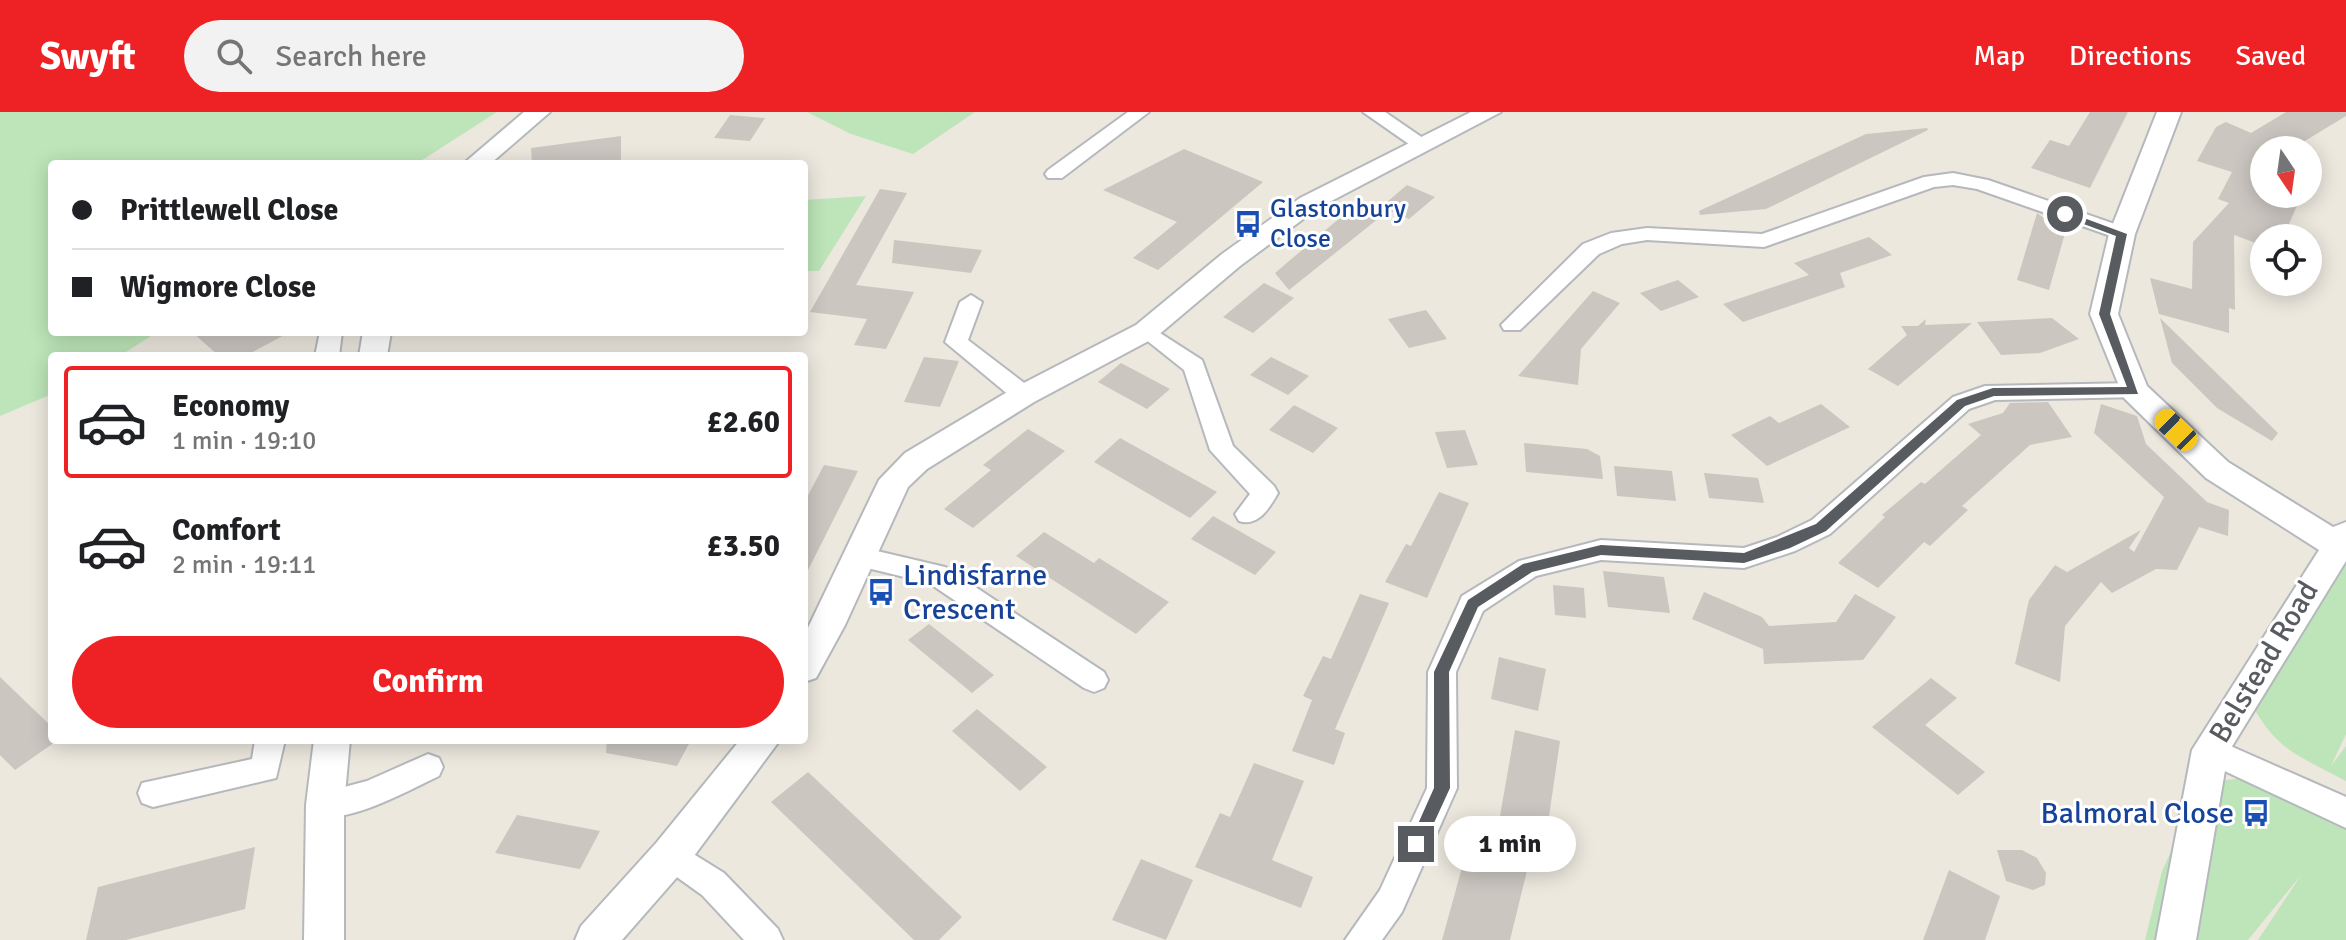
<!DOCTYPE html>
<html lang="en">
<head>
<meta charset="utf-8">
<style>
  :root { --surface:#fff; --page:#f2f2f2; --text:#202124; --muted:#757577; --line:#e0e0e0; --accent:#ee2225 }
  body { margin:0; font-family:Signika,sans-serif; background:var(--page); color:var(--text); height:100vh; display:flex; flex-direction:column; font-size:30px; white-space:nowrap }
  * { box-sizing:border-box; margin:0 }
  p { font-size:26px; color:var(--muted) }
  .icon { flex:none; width:44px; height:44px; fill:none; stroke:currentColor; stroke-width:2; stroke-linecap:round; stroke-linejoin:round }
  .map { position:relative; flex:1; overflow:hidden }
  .drawer { position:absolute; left:48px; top:240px; width:760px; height:392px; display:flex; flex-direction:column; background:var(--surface); border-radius:8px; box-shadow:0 4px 20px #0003 }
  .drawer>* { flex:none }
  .guide { position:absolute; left:48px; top:48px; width:760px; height:176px; border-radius:8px; box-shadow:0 4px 20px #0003; display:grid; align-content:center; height:176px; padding:0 24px; background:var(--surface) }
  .needle { width:52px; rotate:167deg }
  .controls { position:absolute; left:2250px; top:24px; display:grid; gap:16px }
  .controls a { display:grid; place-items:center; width:72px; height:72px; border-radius:50%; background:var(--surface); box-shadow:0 4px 20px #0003; font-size:40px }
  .end { position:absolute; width:36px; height:36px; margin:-18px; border:10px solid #585c61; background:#fff; box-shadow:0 0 0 4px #fff }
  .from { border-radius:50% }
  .bubble { position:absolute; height:56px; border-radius:28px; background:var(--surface); box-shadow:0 4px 20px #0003; font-size:26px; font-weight:800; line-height:56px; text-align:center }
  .car { position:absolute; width:24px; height:48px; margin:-24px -12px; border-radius:10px; box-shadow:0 0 6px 2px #0007; background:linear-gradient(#f5c518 24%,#345 0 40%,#f5c518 0 76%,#345 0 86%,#f5c518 0) }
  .guide b { display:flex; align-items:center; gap:28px; height:76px; font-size:30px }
  .guide b+b { border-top:2px solid var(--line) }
  .guide i { width:20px; height:20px; background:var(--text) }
  ul { padding:14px 0 0; list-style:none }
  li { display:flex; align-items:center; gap:24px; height:112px; margin:0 16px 12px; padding:0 8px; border:4px solid transparent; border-radius:8px }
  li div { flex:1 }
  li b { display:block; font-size:30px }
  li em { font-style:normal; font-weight:800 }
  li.active { border-color:var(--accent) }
  li>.icon { width:72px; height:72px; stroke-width:1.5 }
  .cta { display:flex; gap:16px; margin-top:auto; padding:16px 24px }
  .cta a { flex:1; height:92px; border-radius:48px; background:var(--accent); color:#fff; font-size:32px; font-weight:800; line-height:92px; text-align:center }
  header { display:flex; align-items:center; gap:48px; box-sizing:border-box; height:112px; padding:0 40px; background:var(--accent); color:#fff }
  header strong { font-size:38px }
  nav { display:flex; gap:44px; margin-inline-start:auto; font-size:28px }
  .search { width:560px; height:72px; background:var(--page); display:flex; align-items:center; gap:20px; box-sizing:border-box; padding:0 28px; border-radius:44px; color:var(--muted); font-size:30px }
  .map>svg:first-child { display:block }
  .green { fill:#bde5b9 }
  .building { fill:#cbc6c0 }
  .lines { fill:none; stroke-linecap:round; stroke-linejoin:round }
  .minor-casing { stroke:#b5b8bc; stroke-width:4 }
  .tertiary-casing { stroke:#b5b8bc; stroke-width:4 }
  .minor { fill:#fff; fill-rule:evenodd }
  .tertiary { fill:#fff; fill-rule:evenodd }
  .route { fill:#585c61 }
  .labels { text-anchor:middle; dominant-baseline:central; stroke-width:6; stroke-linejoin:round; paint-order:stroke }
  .far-transit-label { font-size:26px; fill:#164399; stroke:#fff; text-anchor:start }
  .transit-label { font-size:30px; fill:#164399; stroke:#fff; text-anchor:start }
  .street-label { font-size:30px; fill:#585c61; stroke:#fff }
</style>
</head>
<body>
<header>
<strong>Swyft</strong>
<div class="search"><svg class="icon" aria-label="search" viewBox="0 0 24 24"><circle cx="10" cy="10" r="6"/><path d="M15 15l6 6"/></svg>Search here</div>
<nav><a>Map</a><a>Directions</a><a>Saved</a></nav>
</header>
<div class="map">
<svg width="2346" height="828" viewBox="0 0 2346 828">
  <rect width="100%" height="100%" fill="#ece8de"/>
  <g class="green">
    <polygon points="0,0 497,0 416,52 52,52 52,220 157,220 120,244 52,244 52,282 0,304"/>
    <polygon points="807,0 975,0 913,42 851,22"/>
    <polygon points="866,84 819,159 804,159 804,88"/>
    <path d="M2346,416V622L2331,654L2346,634V669C2291,640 2275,638 2245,580Z"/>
    <polygon points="2247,666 2346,708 2346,828 2258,828 2301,763 2248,828 2145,828 2162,759 2203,670"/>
  </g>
  <g class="building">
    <polygon points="2090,0 2128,0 2090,76 2031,56 2050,28 2069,34"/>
    <polygon points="2286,0 2346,0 2346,4 2290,38 2264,38 2264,82 2302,82 2283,126 2264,126 2264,134 2234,123 2235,198 2229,196 2229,221 2159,202 2150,166 2192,177 2193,130 2229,91 2218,87 2232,60 2197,49 2216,15 2226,10 2251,21"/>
    <polygon points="730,3 765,6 750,29 714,26"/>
    <polygon points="1927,16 1928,18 1766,97 1700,103 1699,99 1866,22"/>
    <polygon points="621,24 621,52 532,52 531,36"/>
    <polygon points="1184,37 1263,70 1158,158 1133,146 1177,110 1103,78"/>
    <polygon points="1407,73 1435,85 1409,107 1381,95"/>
    <polygon points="880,77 907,81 856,173 914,180 886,237 854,233 867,207 810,200"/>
    <polygon points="1361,88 1389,98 1289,178 1275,161"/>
    <polygon points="2037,101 2065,121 2049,178 2017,168"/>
    <polygon points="1869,125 1892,143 1840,161 1845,175 1743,210 1723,192 1809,163 1794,151"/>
    <polygon points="894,128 982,138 971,161 892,151"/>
    <polygon points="1678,168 1699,185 1661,199 1640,181"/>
    <polygon points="1264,171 1294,186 1253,221 1223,205"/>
    <polygon points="1593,179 1620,191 1581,237 1578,273 1518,264"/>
    <polygon points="1426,198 1447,227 1409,236 1388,207"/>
    <polygon points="2052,206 2079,227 2040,241 2001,243 1977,210"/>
    <polygon points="2160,206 2278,321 2272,329 2217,296 2172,251"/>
    <polygon points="1926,207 1925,213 1972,211 1898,274 1868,257 1907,223 1901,214 1918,214"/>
    <polygon points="192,220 290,220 245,244 219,244"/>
    <polygon points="924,245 959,249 940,295 904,290"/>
    <polygon points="1271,245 1309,264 1288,283 1250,263"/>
    <polygon points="1121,251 1170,277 1147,297 1098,270"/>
    <polygon points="2048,290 2072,325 2030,333 1962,394 1968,398 1930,434 1924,430 1878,476 1838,451 1885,405 1882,403 1921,370 1925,372 1981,323 1968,312 2003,301 2010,291"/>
    <polygon points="1821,292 1850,315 1767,354 1731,323 1770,304 1779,311"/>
    <polygon points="2101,292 2137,304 2146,332 2207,390 2229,398 2228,424 2199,415 2177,458 2156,457 2112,481 2101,470 2065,514 2060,570 2015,552 2029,488 2055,453 2067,460 2141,418 2129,436 2134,440 2164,385 2094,321"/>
    <polygon points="1294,293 1338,316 1313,341 1269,318"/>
    <polygon points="1028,317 1065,339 973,416 944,397 991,358 983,353"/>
    <polygon points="1465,318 1478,353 1447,356 1435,320"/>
    <polygon points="1120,326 1217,380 1190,406 1094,350"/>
    <polygon points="1524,331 1587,337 1600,344 1603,367 1526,360"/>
    <polygon points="824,353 858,359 804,466 804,391"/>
    <polygon points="1614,354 1672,359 1676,389 1617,384"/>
    <polygon points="1704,361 1758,366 1764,391 1709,386"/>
    <polygon points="1439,380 1469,391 1427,486 1385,470 1406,432 1411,434"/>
    <polygon points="1213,404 1276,440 1255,463 1191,427"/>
    <polygon points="1044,420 1094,451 1099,446 1169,490 1136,522 1016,444"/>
    <polygon points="1603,459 1664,465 1670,501 1608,495"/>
    <polygon points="1553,473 1584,476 1586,506 1555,503"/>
    <polygon points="1704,480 1762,505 1769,514 1836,510 1855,482 1896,505 1863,548 1764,552 1763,537 1692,507"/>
    <polygon points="1360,482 1389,491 1335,617 1345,621 1334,653 1292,639 1312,588 1303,584 1323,544 1331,547"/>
    <polygon points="929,512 994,563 972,581 908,528"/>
    <polygon points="1499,545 1546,557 1538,599 1491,587"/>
    <polygon points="0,565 52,615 52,628 58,628 15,658 0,643"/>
    <polygon points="1931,566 1957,586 1925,613 1985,660 1958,683 1872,615"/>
    <polygon points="977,597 1047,655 1020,679 952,619"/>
    <polygon points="1515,618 1560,629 1546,725 1536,722 1510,828 1442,828 1466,741 1492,750"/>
    <polygon points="607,628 691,628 677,654 606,641"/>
    <polygon points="1254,651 1304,669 1272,748 1313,765 1301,796 1195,755 1220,701 1230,705"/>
    <polygon points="808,660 962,805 939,828 914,828 771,690"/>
    <polygon points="517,703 600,719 580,757 495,741"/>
    <polygon points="255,735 245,797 126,828 86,828 98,775"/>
    <polygon points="1997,738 2022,738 2037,746 2046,761 2045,773 2033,778 2006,769"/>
    <polygon points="1141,747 1193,768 1166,828 1112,808"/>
    <polygon points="1949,758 2000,784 1985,828 1923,828"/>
  </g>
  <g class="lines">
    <g class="minor-casing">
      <g id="minor">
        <polygon points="1128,0 1149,0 1062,66 1048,66 1045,62 1048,58"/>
        <polygon points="1363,0 1385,0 1433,33 1423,39 1416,37"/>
        <polygon points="1953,61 1988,68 2129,117 2132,122 2122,128 1977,77 1953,73 1934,75 1764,135 1647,128 1622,132 1599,142 1520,218 1504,218 1501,213 1583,132 1611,121 1647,116 1762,122 1924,65"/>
        <polygon points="971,183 982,190 968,228 1032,277 1036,283 1032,289 1016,289 945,230 960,190"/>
        <path d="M1146,212L1202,248L1233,334L1274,374L1278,381C1269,397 1258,415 1239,409L1235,402L1250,382L1210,338L1184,258L1135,219Z"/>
        <polygon points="320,220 342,220 339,244 315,244"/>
        <polygon points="2134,271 2142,273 2146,279 2142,285 1995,288 1969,297 1830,422 1795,439 1744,456 1601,448 1536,464 1483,499 1456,560 1457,676 1402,800 1382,828 1345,828 1380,778 1427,676 1428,560 1462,484 1519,449 1601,428 1744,436 1777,425 1812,408 1953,285 1985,274"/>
        <polygon points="860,435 945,455 1104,560 1108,568 1104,576 1094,580 1084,576 929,471 851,452 847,445 851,438"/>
        <polygon points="2210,625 2346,685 2346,716 2199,647 2195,638 2199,629"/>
        <polygon points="255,628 285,628 276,666 153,695 142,691 138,681 142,671 252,647"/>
        <path d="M428,642L439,646L443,655L439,664C409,678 346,714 314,703L310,693L314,683L367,669Z"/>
        <polygon points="671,728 724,761 778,817 783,828 744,828 702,783 660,753 655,743 660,733"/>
      </g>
    </g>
    <g class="tertiary-casing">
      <g id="tertiary">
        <polygon points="524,0 550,0 490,52 463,52"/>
        <polygon points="1471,0 1501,0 1318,96 1240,154 1156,225 1034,290 927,357 908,375 845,513 816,566 804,570 804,524 879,368 905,341 1014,276 1136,213 1222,142 1300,86"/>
        <polygon points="2157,0 2181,0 2135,122 2118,202 2147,274 2228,350 2333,415 2346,410 2346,449 2228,641 2196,828 2156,828 2192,638 2319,438 2206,366 2124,286 2090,202 2109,122"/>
        <polygon points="363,220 391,220 387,244 359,244"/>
        <polygon points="314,628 350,628 344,693 344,828 304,828 306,693"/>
        <polygon points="740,628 780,628 685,756 622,828 575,828 581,814 657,730"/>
      </g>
    </g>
    <use href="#minor" class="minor"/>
    <use href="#tertiary" class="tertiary"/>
  </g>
  <polygon class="route" points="2065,99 2127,122 2110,202 2138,282 1994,284 1965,294 1826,419 1790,436 1744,451 1601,443 1532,460 1478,495 1449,560 1450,676 1422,737 1411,737 1409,732 1434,676 1434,560 1468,488 1523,452 1601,433 1744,441 1816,412 1957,288 1993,276 2127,275 2099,202 2116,124 2062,104"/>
  <defs>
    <g id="bus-bare" transform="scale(2.16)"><path d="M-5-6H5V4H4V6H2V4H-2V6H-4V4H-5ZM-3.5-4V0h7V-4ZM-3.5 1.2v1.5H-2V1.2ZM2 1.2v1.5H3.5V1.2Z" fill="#1a4fb4" stroke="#fff" stroke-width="2.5" paint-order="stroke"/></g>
  </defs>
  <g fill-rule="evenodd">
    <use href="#bus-bare" x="1248" y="112"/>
    <use href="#bus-bare" x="881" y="480"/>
    <use href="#bus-bare" x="2256" y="701"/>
  </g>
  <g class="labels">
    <g class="far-transit-label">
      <text x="1270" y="97">Glastonbury<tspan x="1270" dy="30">Close</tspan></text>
    </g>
    <g class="transit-label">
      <text x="903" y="463">Lindisfarne<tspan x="903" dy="34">Crescent</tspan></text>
      <text x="2234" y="701" text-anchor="end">Balmoral Close</text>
    </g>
    <g class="street-label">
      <text transform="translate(2264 550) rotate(-59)">Belstead Road</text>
    </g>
  </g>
</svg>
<div class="controls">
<a><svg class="needle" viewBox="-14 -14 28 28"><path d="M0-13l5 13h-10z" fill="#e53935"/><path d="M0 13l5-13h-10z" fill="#757577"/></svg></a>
<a><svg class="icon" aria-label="locate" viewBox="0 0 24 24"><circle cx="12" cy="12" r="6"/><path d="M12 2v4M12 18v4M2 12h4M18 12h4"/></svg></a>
</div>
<i class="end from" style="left:2065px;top:102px"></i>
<i class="end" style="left:1416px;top:732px"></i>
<div class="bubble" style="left:1444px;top:704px;width:132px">1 min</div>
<i class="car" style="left:2176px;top:318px;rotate:314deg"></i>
<div class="guide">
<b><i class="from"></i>Prittlewell Close</b>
<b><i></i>Wigmore Close</b>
</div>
<section class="drawer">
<ul>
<li class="active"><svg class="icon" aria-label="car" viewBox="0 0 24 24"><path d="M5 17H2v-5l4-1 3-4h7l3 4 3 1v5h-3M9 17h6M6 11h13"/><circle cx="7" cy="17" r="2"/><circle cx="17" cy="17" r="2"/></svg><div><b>Economy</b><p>1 min · 19:10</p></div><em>£2.60</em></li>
<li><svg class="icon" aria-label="car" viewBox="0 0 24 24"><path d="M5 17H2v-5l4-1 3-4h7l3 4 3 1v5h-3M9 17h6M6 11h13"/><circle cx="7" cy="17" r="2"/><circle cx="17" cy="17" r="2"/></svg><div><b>Comfort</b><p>2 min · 19:11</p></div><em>£3.50</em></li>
</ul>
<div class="cta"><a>Confirm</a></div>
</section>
</div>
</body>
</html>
